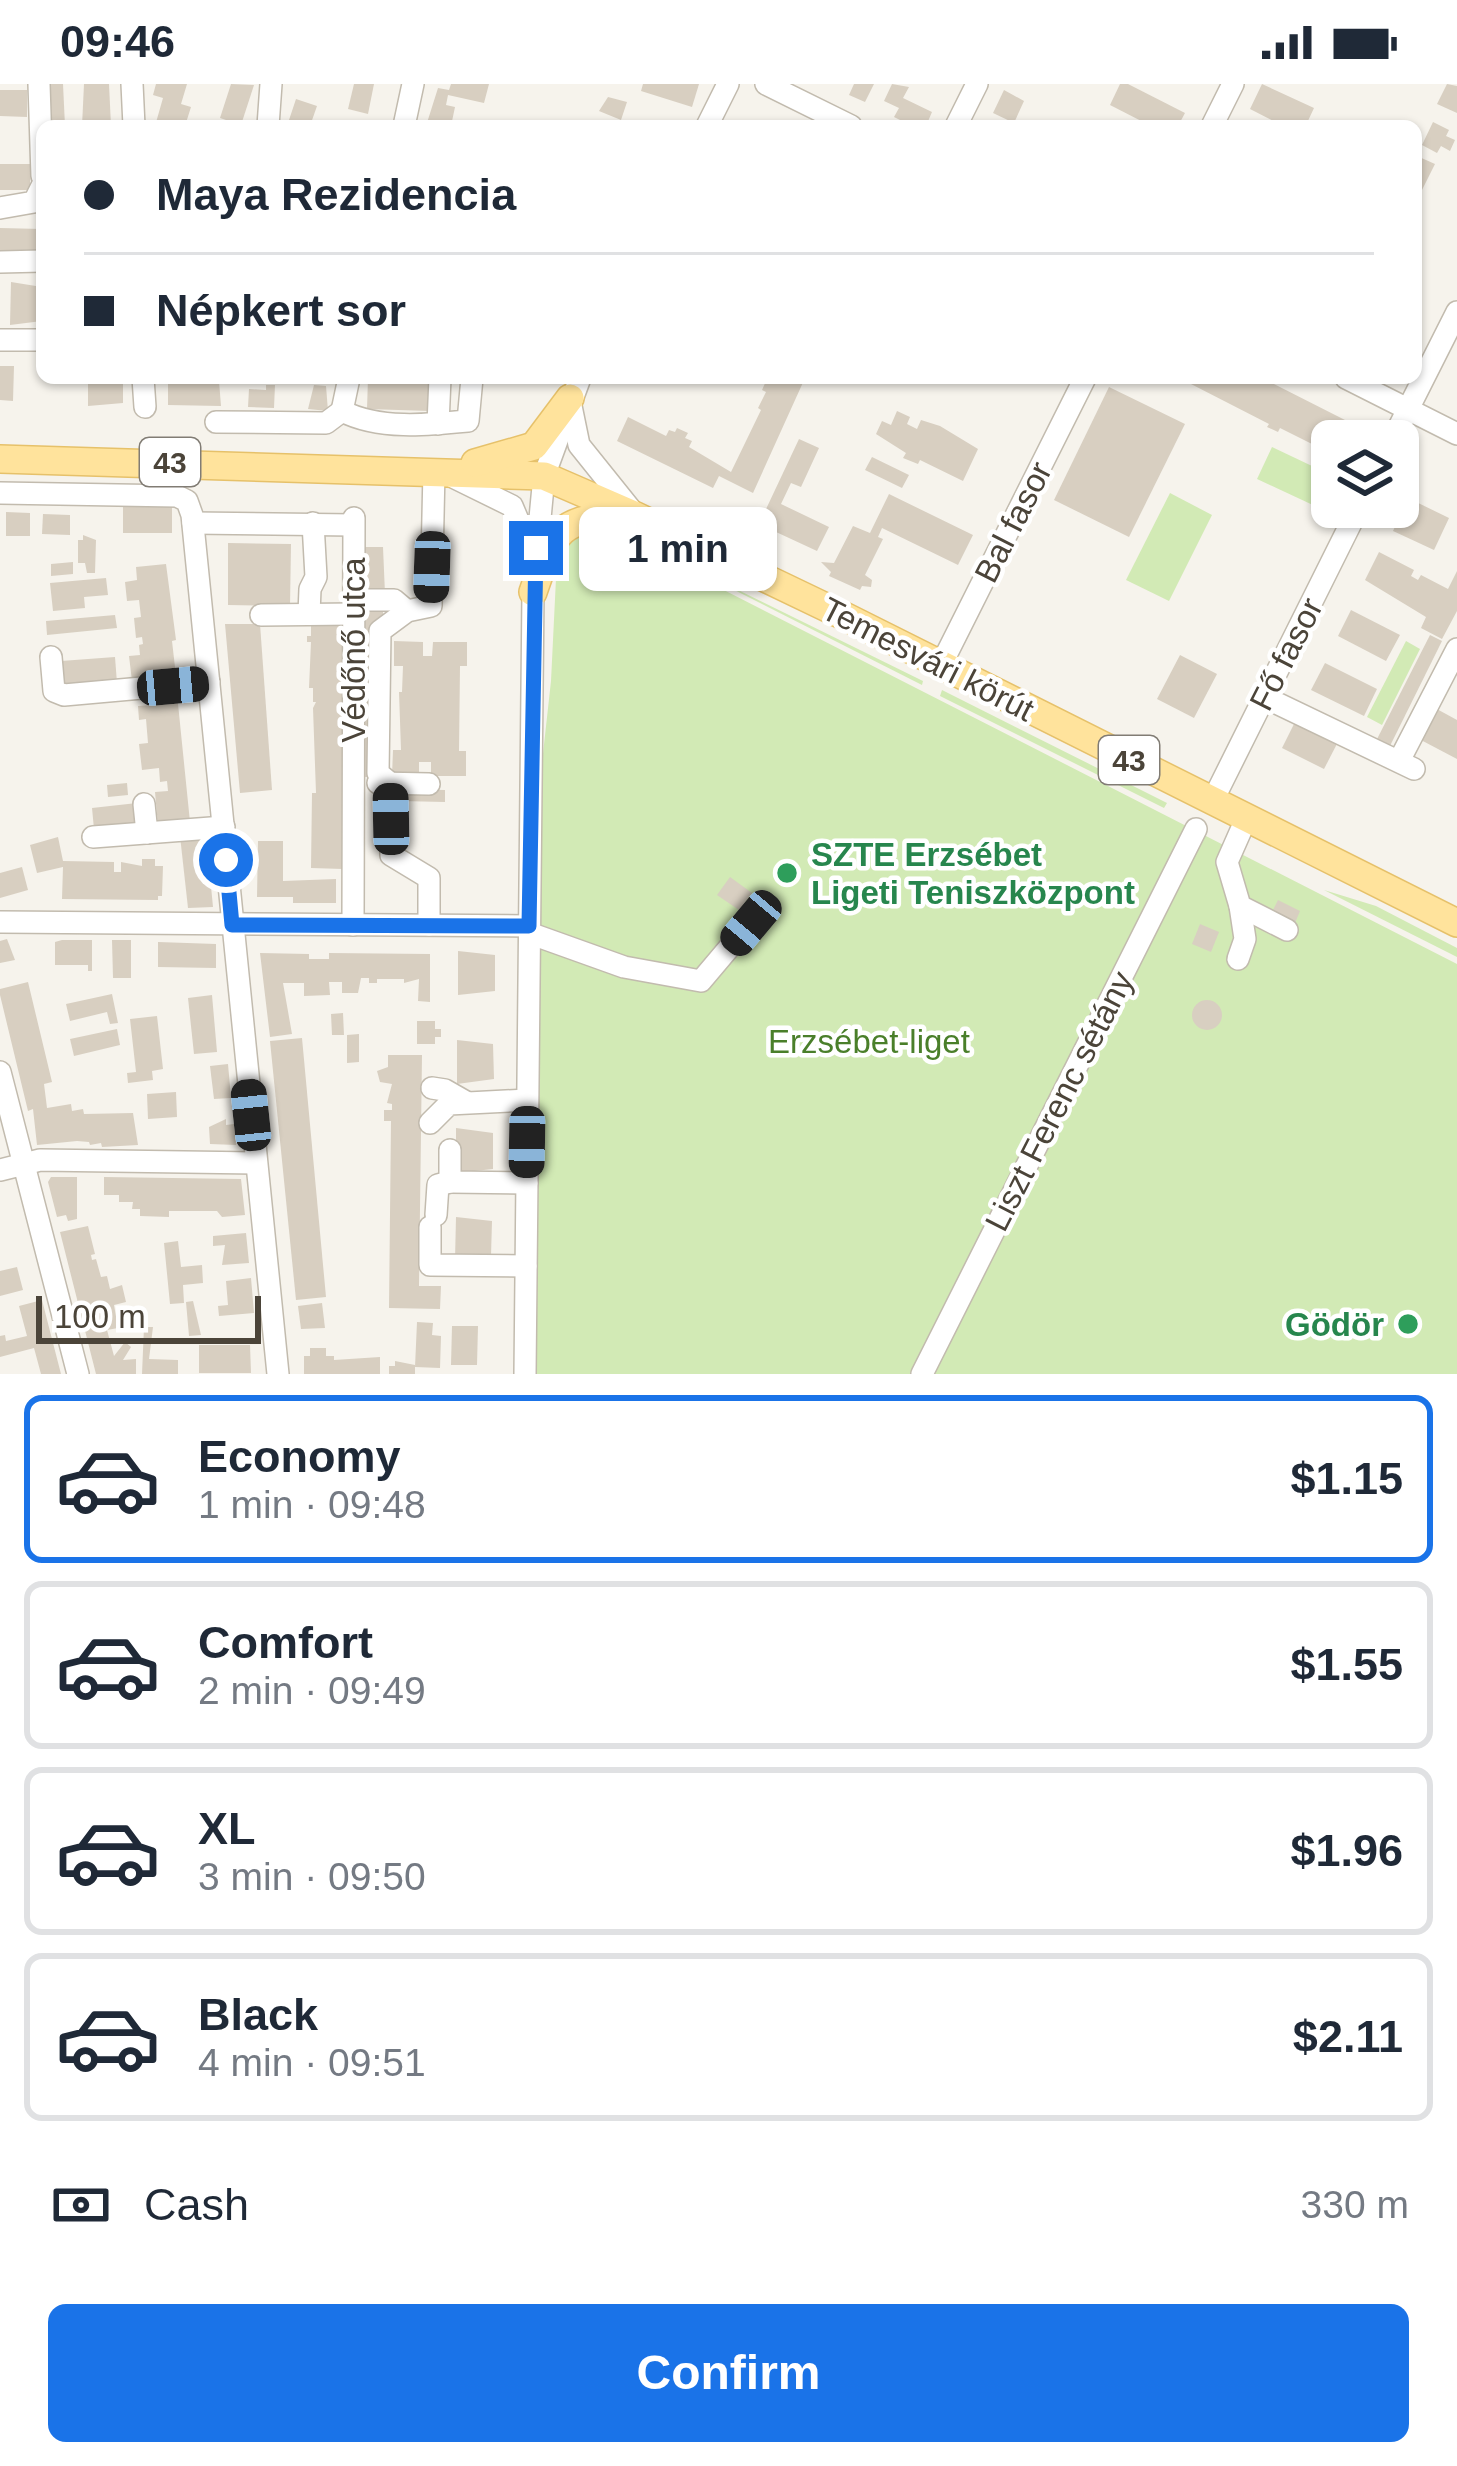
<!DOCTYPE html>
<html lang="en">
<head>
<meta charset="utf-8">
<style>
  :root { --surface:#fff; --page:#f2f2f3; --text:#1f2937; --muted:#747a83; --line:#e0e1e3; --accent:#1a73e8 }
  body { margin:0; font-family:Helvetica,sans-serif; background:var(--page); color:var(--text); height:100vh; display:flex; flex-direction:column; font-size:45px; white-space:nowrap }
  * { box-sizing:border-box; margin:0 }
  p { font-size:39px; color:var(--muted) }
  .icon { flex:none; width:66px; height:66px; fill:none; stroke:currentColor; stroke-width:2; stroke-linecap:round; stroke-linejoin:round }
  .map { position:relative; height:1290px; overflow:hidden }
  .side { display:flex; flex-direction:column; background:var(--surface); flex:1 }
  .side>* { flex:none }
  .hud { position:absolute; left:36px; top:36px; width:1386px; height:264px; border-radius:18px; box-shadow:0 3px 9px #0004; display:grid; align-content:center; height:264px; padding:0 48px; background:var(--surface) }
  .tools { position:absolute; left:1311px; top:336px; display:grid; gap:24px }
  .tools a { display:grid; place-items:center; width:108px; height:108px; border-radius:18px; background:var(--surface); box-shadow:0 3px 9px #0004; font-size:60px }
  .scale { position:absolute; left:36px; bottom:30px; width:225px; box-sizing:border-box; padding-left:12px; border:6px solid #4b4439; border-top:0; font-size:33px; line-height:42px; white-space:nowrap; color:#4b4439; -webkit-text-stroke:9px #fff; paint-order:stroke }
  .end { position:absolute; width:54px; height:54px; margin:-27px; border:15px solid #1a73e8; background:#fff; box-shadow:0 0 0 6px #fff }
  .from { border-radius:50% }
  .bubble { position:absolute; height:84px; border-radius:18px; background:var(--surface); box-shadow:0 3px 9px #0004; font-size:39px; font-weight:700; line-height:84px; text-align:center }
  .car { position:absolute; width:36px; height:72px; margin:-36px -18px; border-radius:15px; box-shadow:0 0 9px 3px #0007; background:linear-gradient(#222 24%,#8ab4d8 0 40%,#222 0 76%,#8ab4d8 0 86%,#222 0) }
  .hud b { display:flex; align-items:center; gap:42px; height:114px; font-size:45px }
  .hud b+b { border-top:3px solid var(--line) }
  .hud i { width:30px; height:30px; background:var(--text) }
  ul { padding:21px 0 0; list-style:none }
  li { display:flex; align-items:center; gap:36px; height:168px; margin:0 24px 18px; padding:0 24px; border:6px solid var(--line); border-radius:18px }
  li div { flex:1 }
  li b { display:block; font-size:45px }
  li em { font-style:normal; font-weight:700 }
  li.selected { border-color:var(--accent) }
  li>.icon { width:108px; height:108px; stroke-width:1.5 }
  .pay { display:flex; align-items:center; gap:30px; height:132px; padding:0 48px; font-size:45px }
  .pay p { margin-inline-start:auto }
  .cta { display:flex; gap:24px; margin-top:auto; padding:24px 48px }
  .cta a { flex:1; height:138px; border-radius:18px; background:var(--accent); color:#fff; font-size:48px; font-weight:700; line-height:138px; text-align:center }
  .status { display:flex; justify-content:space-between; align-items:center; height:84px; padding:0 60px; background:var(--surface); direction:ltr }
  .status svg { height:33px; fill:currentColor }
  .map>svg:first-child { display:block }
  .green { fill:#d2eab5 }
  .building { fill:#d8cfc1 }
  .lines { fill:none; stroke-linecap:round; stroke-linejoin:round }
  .minor-casing { stroke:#c2bbae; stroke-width:24 }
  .major-casing { stroke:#e6c16a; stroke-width:30 }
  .minor { stroke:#fff; stroke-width:21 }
  .major { stroke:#ffe39c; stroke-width:27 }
  .route { stroke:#1a73e8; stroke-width:15 }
  .leisure-dot { fill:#2e9e5b; stroke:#fff; stroke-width:4.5 }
  .labels { text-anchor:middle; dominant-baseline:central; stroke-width:9; stroke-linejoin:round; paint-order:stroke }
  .shield { fill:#fff; stroke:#817c74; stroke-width:3 }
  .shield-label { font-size:30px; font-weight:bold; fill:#4b4439 }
  .street-label { font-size:33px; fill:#4b4439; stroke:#fff }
  .leisure-label { font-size:33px; font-weight:bold; fill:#27864d; stroke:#fff; text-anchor:start }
  .park-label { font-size:33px; fill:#4a7f2a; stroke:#fff }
</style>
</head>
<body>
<div class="status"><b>09:46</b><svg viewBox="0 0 49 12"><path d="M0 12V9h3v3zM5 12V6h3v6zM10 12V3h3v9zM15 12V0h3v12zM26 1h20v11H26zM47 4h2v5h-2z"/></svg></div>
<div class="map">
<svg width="1457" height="1290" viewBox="0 0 1457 1290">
  <rect width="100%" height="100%" fill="#f6f3ec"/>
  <g class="green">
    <polygon points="1272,363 1331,391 1315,422 1257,395"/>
    <polygon points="1170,409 1212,431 1169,517 1126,496"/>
    <polygon points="616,446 923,597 922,601"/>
    <polygon points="583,447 616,451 1457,880 1457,1290 531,1290 537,724 551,597 557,474 566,457"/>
    <polygon points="1406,557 1420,565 1382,641 1367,633"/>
    <polygon points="942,606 1167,719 1164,724 940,612"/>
    <polygon points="1324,806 1376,822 1457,864 1457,873"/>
  </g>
  <g class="building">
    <polygon points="50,0 63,0 65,42 51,42"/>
    <polygon points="84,0 109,0 111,42 82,42"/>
    <polygon points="156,0 187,0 181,20 191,23 185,42 155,42 163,14 153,11"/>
    <polygon points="231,0 254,1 241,41 220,34"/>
    <polygon points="354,0 374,0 368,30 348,25"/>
    <polygon points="451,0 489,0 484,19 448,11 446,21 455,23 451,42 426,42 438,4 449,6"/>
    <polygon points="643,0 699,0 692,23 641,7"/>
    <polygon points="854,0 874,0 865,18 849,11"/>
    <polygon points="892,0 909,3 903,14 932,28 926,42 912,42 894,33 899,24 884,17"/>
    <polygon points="1120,0 1128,0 1185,29 1178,42 1151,42 1110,21"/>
    <polygon points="1262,0 1314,24 1307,39 1313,42 1283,42 1250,25"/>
    <polygon points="1447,0 1457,2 1457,29 1437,20"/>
    <polygon points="0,6 27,6 27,33 0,32"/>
    <polygon points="1004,6 1024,17 1014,39 993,29"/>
    <polygon points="608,13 627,18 621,36 599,27"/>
    <polygon points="296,15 317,22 310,42 287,42"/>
    <polygon points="1433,38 1449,46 1446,52 1455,56 1450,67 1441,62 1437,69 1422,61"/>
    <polygon points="1417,72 1435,80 1419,112 1416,110"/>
    <rect x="0" y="80" width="30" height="26"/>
    <polygon points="0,144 42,145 42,170 0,169"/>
    <polygon points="11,198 42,203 42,237 10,241"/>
    <polygon points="0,282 14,282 13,317 0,316"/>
    <polygon points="88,294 123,294 123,319 88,322"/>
    <polygon points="179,294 190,294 190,300 219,297 221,322 168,321 168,300 179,300"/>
    <polygon points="368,294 431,294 430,327 367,325"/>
    <polygon points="775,294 805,294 753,409 719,392 713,404 617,357 628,333 666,352 669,346 675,348 677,344 688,349 685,354 692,357 689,363 731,388 761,326 758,324 766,308 762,306 766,297 772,300"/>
    <polygon points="1191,294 1262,294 1345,336 1328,368 1280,344 1278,348 1267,343 1269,340 1189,299"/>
    <polygon points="266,301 275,301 274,324 248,323 249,305 266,306"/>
    <polygon points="314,301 326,302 328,327 308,325"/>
    <polygon points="1109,303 1185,340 1129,453 1054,416"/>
    <polygon points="897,327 910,333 907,340 917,345 921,336 940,342 978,365 963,397 920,376 918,380 903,374 906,369 876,350 882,337 891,341"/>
    <polygon points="799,355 819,364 801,403 791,399 781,420 829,443 817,467 759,440"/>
    <polygon points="872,373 909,391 902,404 865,386"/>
    <polygon points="889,410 973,451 958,481 882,444 878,453 883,455 865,491 872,496 871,503 862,502 860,506 829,492 831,488 821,478 834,479 853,442 870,449"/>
    <polygon points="1408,414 1449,434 1434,466 1393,447"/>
    <rect x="123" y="419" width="49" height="30"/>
    <polygon points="6,428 30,429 30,452 6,452"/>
    <polygon points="43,430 70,431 70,451 42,450"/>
    <polygon points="83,451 96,456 95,489 87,489 85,479 78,479 78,456 83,456"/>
    <polygon points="228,459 291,460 290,522 228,521"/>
    <polygon points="363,463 383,463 385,510 362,510"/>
    <polygon points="1379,468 1414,486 1411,492 1418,496 1421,491 1448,505 1457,487 1457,527 1442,555 1421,544 1426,533 1365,496"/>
    <polygon points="73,478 73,490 51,492 51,480"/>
    <polygon points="166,480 176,556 172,557 176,592 132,597 129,572 140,571 139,561 143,560 142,553 136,554 134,534 141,533 139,516 127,517 125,498 137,496 136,483"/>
    <polygon points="106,494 108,511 84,513 85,524 53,527 50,499"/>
    <polygon points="363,522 383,522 383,536 374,537 373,693 362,693"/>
    <polygon points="1351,526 1400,551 1386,577 1338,552"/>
    <polygon points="115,531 117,544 47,551 46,537"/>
    <polygon points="225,540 260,540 272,706 240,709"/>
    <polygon points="311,541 344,541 343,785 311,784 312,709 316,709 313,624 316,618 313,618 313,604 309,604 311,558 307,558 307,552 311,552"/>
    <polygon points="1430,551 1442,557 1388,666 1375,659"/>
    <polygon points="394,557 423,558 423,572 432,572 433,558 467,558 467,582 460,582 459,667 466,667 466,692 431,692 431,678 419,678 419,692 392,692 393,666 401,666 399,608 402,608 403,582 394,582"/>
    <polygon points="1180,571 1217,590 1194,634 1157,615"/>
    <polygon points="115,573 117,599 62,603 61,577"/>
    <polygon points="1325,579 1377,605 1364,632 1311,606"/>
    <polygon points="177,610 190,738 158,741 155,708 168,707 167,697 160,698 159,684 142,686 139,660 148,659 146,635 139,636 138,622 152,621 158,617 157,612"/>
    <polygon points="1435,624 1457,636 1457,675 1419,655"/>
    <polygon points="1298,632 1340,654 1324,685 1282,664"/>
    <polygon points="127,699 128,711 108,713 107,701"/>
    <polygon points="400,705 445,706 445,718 400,717"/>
    <polygon points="137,719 139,741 94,745 92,724"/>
    <polygon points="206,751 213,823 188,824 180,752"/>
    <polygon points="58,753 63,777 114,778 114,788 121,788 121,778 142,782 142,775 155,775 155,782 163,782 162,812 158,812 158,816 62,815 63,783 37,789 30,761"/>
    <polygon points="258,757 283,757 283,797 336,795 336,819 293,819 293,813 257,813"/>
    <polygon points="22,783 28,806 0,814 0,789"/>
    <polygon points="730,793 752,809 739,826 717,811"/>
    <polygon points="1278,816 1300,827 1295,839 1272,828"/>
    <polygon points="1200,840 1219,848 1211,868 1192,860"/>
    <polygon points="7,855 15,876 0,879 0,857"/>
    <polygon points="62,856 92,856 92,887 88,887 88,881 55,881 55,858"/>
    <polygon points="112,856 131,856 131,894 113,894"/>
    <polygon points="158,858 216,860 216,884 158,883"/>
    <polygon points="458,867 495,871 495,907 458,911"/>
    <polygon points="260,869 309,870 309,875 329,875 329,869 430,870 430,918 418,917 419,895 404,899 404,895 377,895 377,899 369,899 369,894 361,894 358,909 342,909 342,898 329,898 330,911 304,912 304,899 283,899 292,950 270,953"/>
    <polygon points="28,898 52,998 44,1000 47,1024 71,1020 72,1027 83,1025 84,1030 133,1029 138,1061 102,1063 101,1059 90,1061 89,1058 77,1057 37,1061 33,1025 28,1027 0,911 0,905"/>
    <polygon points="112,910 118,939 110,940 107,928 70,937 66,920"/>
    <polygon points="212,911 217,968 194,970 188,914"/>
    <circle cx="1207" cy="931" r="15"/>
    <polygon points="343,929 344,951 332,951 331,930"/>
    <polygon points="157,932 163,985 152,987 153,996 128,999 127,989 136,988 130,935"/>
    <polygon points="417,937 435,937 435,945 441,945 441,953 435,953 435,960 417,960"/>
    <polygon points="117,945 120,961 74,972 70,955"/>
    <polygon points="359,950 359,978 347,979 347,951"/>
    <polygon points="302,954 326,1213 296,1216 270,957"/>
    <polygon points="457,956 493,960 494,995 457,1000"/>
    <polygon points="388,971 422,971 419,1202 441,1202 440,1225 389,1224 391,1037 384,1037 384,1026 392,1026 392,1020 387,1019 392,1000 380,998 377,987 388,983"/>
    <polygon points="228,980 231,1014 214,1015 210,982"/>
    <polygon points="176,1008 177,1033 148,1035 147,1010"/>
    <polygon points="226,1035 226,1041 234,1040 236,1061 210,1060 209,1043"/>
    <polygon points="456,1044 493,1049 493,1085 456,1089"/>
    <polygon points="51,1093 77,1093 77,1135 68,1137 66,1131 57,1133 48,1098"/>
    <polygon points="104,1093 241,1095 245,1131 222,1133 217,1127 169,1127 169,1133 140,1132 140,1125 132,1125 133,1118 119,1118 119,1111 104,1111"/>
    <polygon points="456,1133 492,1137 491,1172 455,1176"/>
    <polygon points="88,1142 95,1170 91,1171 92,1176 96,1175 101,1193 107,1192 110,1205 122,1201 126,1218 114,1221 118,1244 107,1246 114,1272 125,1258 131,1263 123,1276 136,1275 136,1290 96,1290 60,1148"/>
    <polygon points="246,1149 249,1179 222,1181 225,1161 213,1162 213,1152"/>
    <polygon points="178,1157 181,1183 202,1181 203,1199 183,1201 184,1219 170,1220 164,1159"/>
    <polygon points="17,1183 23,1206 0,1212 0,1187"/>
    <polygon points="251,1194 254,1229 219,1232 218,1222 228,1221 226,1197"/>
    <polygon points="42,1216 53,1259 61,1290 41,1290 34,1264 0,1273 0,1252 5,1251 6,1257 27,1252 19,1222"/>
    <polygon points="193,1217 201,1251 189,1252 186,1218"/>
    <polygon points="322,1219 325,1244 301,1245 298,1222"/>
    <polygon points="417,1238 433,1239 432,1251 441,1252 440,1284 415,1283"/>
    <polygon points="452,1242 478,1242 477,1281 451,1281"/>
    <polygon points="144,1243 153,1243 149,1275 178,1276 178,1290 142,1290"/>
    <polygon points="199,1261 250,1261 251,1289 199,1289"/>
    <polygon points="310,1264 326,1264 326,1272 334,1272 334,1276 380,1273 380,1290 304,1290 304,1272 310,1272"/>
    <polygon points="395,1277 415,1281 415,1290 389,1290 389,1282 395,1282"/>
  </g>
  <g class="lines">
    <g class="minor-casing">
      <g id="minor">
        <polyline points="39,0 42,92"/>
        <polyline points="132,0 134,42"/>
        <polyline points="766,0 851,42"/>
        <polyline points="268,42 271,0"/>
        <polyline points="404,42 413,0"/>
        <polyline points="707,42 728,0"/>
        <polyline points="956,42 977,0"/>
        <polyline points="1212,42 1233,0"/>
        <polyline points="0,124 34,118 42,102"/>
        <polyline points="0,178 42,177"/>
        <polyline points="0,256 42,256"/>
        <polyline points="143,294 145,323"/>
        <polyline points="1346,294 1457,350"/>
        <polyline points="571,322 579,361 632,427"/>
        <path d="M342,327C379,346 428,341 468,337L472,294"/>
        <polyline points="342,327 349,294"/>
        <polyline points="216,338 326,339 342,327"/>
        <polyline points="438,340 440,294"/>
        <polyline points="1392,357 1457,228"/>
        <polyline points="447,390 512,422 523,448 527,472"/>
        <polyline points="0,409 177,412 187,417 192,431 278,1290"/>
        <polyline points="193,439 353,441"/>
        <polyline points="353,516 394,516 407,527"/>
        <polyline points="309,530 310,505 316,493 313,439"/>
        <polyline points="261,531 354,530"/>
        <polyline points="51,573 54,607 64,611 209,598"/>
        <polyline points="941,581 1085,294"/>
        <polyline points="1264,613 1414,685"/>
        <polyline points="1399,677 1457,565"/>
        <polyline points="378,699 429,700"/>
        <polyline points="1212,718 1359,423"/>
        <polyline points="144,720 147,749"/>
        <polyline points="1246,735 1227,778 1240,822 1287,846"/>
        <polyline points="93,753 224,743"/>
        <polyline points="0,838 529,842"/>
        <polyline points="353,841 354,434"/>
        <polyline points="429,841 429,794 391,771 390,699 378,689 380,547 407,527 431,522 434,387"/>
        <polyline points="529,849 624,883 701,897 750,839"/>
        <polyline points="1238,875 1245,855 1240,822"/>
        <polyline points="0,988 78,1290"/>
        <polyline points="432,1004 445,1006 466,1018"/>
        <polyline points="430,1039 449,1020 527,1016"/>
        <polyline points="450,1066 450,1098 527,1099"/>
        <polyline points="0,1086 40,1076 256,1079"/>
        <polyline points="436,1131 438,1101 450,1098"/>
        <polyline points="430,1143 430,1181 526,1182"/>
        <polyline points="525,1290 533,508 544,392 580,294"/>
        <polyline points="922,1290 1196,745"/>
      </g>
    </g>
    <g class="major-casing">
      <g id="major">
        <polyline points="0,375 544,392 636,432 840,530 1457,839"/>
        <polyline points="475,379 534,362 570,314"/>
        <path d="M533,508C554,447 558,433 626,432"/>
      </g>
    </g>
    <use href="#minor" class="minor"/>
    <use href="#major" class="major"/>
  </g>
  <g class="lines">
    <polyline class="route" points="226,776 232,841 529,842 536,464"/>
  </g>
  <g class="leisure-dot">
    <circle cx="787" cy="789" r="12"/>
    <circle cx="1408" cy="1240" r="12"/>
  </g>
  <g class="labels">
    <g class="shield">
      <rect x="140" y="354" width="60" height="48" rx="9"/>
      <rect x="1099" y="652" width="60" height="48" rx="9"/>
    </g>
    <g class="shield-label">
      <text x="170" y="378">43</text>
      <text x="1129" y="676">43</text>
    </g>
    <g class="street-label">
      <text transform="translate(1013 438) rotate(-63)">Bal fasor</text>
      <text transform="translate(353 566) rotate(-90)">Védőnő utca</text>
      <text transform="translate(1286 570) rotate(-63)">Fő fasor</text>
      <text transform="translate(928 575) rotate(27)">Temesvári körút</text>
      <text transform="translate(1059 1017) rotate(-63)">Liszt Ferenc sétány</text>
    </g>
    <g class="leisure-label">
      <text x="811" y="770">SZTE Erzsébet<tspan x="811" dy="38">Ligeti Teniszközpont</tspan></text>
      <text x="1384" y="1240" text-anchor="end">Gödör</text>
    </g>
    <g class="park-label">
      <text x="869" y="957">Erzsébet-liget</text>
    </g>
  </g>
</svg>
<div class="tools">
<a><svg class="icon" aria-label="layers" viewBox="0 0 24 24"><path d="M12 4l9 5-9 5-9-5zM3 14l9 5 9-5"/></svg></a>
</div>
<div class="scale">100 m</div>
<i class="end from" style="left:226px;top:776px"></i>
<i class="end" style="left:536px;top:464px"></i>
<div class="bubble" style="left:579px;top:423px;width:198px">1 min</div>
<i class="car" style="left:432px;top:483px;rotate:182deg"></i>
<i class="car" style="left:173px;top:602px;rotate:85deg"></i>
<i class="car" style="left:391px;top:735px;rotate:359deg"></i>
<i class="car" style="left:751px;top:839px;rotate:220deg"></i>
<i class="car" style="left:251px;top:1031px;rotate:354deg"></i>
<i class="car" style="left:527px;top:1058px;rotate:181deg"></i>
<div class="hud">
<b><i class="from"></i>Maya Rezidencia</b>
<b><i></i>Népkert sor</b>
</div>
</div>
<section class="side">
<ul>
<li class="selected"><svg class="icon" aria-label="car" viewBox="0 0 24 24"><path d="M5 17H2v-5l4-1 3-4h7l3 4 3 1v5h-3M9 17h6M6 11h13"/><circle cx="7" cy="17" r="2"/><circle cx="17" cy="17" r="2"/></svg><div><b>Economy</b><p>1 min · 09:48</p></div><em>$1.15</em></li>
<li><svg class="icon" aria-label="car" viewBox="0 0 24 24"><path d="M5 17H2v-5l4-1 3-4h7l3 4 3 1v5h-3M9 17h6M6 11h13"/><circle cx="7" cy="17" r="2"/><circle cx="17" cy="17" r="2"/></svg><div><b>Comfort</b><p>2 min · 09:49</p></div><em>$1.55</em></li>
<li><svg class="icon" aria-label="car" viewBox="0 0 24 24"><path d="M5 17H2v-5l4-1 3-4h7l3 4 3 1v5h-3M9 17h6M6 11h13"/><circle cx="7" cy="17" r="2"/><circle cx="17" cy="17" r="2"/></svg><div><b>XL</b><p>3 min · 09:50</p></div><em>$1.96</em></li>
<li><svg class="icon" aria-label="car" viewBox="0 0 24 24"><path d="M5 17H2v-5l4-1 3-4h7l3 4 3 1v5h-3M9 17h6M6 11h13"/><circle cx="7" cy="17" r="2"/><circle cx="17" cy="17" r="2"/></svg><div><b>Black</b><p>4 min · 09:51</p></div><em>$2.11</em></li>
</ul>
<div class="pay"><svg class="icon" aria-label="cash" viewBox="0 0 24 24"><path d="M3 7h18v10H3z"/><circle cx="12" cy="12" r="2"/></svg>Cash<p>330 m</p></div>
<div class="cta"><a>Confirm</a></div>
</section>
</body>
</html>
